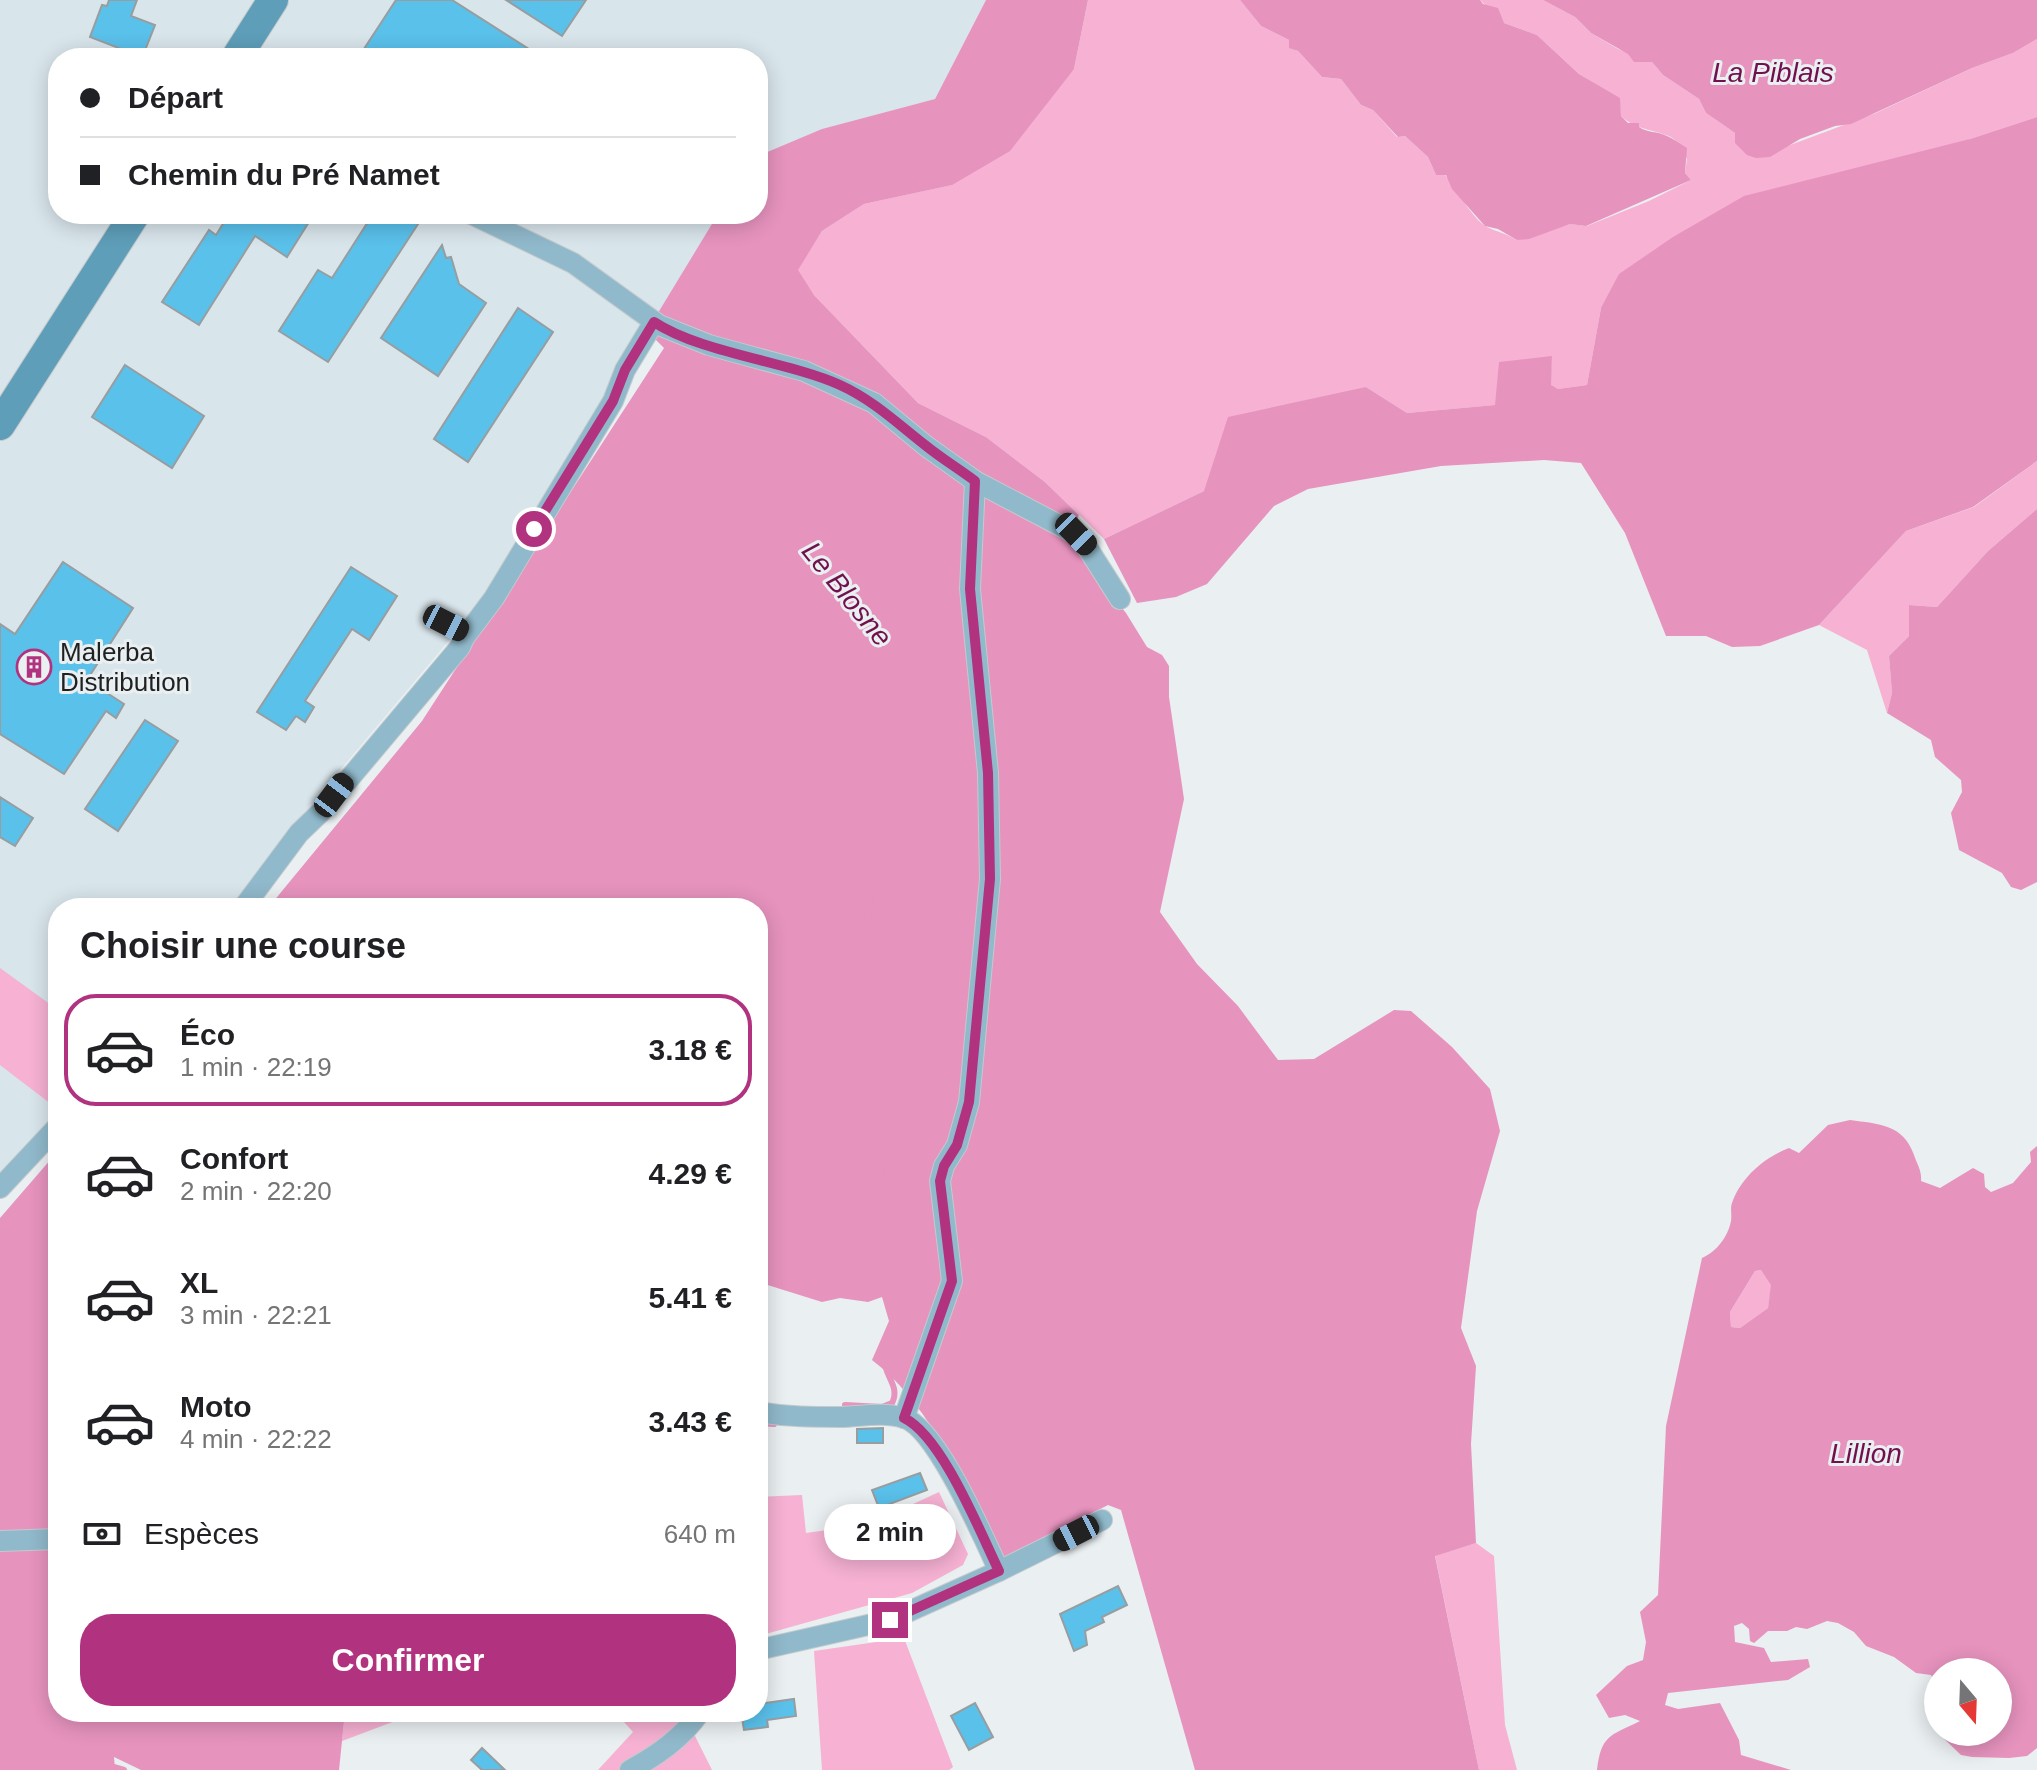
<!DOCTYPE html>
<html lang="fr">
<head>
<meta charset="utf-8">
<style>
  :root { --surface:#fff; --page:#f2f2f2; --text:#202124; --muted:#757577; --line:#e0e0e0; --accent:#b1327f }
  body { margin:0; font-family:Arial,sans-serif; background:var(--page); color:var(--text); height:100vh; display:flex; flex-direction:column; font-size:30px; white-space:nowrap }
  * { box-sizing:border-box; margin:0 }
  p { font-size:26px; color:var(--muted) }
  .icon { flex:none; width:44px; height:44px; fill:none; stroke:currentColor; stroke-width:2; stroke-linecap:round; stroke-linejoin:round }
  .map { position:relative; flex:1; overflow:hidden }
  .panel { position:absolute; left:48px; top:898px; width:720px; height:824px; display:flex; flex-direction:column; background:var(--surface); border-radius:32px; box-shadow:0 4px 20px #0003 }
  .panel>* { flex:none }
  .banner { position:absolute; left:48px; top:48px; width:720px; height:176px; border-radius:32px; box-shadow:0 4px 20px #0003; display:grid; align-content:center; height:176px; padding:0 32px; background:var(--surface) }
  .needle { width:52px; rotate:161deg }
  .controls { position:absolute; left:1924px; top:1658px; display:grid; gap:16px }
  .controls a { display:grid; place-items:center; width:88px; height:88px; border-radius:50%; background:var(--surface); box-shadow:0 4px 20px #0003; font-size:40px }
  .end { position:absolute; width:36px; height:36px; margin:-18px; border:10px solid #b1327f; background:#fff; box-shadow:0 0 0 4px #fff }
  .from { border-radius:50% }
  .bubble { position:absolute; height:56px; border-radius:28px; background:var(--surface); box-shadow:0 4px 20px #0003; font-size:26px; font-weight:600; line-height:56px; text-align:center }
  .car { position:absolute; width:24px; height:48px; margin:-24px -12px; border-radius:10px; box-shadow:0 0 6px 2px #0007; background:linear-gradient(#222 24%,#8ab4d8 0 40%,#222 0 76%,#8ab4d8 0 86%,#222 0) }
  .banner b { display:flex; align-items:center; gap:28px; height:76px; font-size:30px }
  .banner b+b { border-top:2px solid var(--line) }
  .banner i { width:20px; height:20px; background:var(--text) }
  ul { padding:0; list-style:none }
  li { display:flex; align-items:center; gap:24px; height:112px; margin:0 16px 12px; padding:0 16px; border:4px solid transparent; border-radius:32px }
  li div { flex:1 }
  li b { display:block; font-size:30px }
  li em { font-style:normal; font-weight:600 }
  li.on { border-color:var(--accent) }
  li>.icon { width:72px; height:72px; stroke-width:1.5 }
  h2 { padding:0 32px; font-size:36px; line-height:96px }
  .pay { display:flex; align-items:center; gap:20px; height:88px; padding:0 32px; font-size:30px }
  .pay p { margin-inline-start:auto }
  .action { display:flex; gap:16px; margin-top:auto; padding:16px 32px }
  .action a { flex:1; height:92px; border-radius:32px; background:var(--accent); color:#fff; font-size:32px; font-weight:600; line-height:92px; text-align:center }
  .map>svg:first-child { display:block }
  .built { fill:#d8e5eb }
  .green { fill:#f6b1d3 }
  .forest { fill:#e693be; fill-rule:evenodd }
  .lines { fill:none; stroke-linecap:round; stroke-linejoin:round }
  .stream { stroke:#e693be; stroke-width:6 }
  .building { fill:#5ac1eb; stroke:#989d9f; stroke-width:2 }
  .minor-casing { stroke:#c5cacc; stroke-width:22 }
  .secondary-casing { stroke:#c5cacc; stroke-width:32 }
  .minor { stroke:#90b9cb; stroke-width:20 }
  .secondary { stroke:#5e9eb9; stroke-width:30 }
  .route { stroke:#b1327f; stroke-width:10 }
  .labels { text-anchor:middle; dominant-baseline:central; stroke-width:6; stroke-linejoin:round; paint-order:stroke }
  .poi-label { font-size:26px; fill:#1f2121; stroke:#eaeff1; text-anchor:start }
  .water-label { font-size:28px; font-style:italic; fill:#72104e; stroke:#eaeff1 }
</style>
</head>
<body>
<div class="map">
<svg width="2037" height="1770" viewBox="0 0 2037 1770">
  <rect width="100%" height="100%" fill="#eaeff1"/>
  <polygon class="built" points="0,0 986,0 935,99 823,129 758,156 758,58 58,58 58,214 718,214 488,594 326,787 234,908 58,908 58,1114 0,1175"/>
  <g class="green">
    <path d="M1088,0H1240L1261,26L1289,40L1290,48L1298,51L1322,77L1341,79L1361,105L1373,110L1397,137L1405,136L1428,157L1436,175H1445C1459,190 1469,216 1487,227C1495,231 1507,234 1517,240L1570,224L1587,226L1649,201L1691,180L1685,173L1687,159C1683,152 1678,141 1671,137C1653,129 1636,130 1621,116L1619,98L1579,74L1537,35L1504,23L1480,0H1543L1575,17L1591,33L1618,49L1652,62L1663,75L1699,99L1706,113L1735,133L1785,147L1876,113L1972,68L2013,53L2037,39V117L1970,139L1601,308L1587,385L1558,389L1550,385L1552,356L1496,405L1407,413L1366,387L1204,491L1104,539L1045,482L986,437L918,403L814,295L797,270L822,231L864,204L951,185L1074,69Z"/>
    <polygon points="2037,461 2037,509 1988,551 1937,607 1909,605 1909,636 1889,656 1892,693 1887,713 1867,650 1819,625 1906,531 1974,507"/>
    <polygon points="0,968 58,1010 58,1096 51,1104 0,1065"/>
    <polygon points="1761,1270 1772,1284 1768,1308 1740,1328 1731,1327 1730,1312 1755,1271"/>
    <polygon points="939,1492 968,1554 963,1565 912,1593 758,1636 758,1497 802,1495 806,1533 870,1524"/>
    <polygon points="1476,1543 1494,1556 1505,1725 1517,1770 1479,1770 1435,1555"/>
    <polygon points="904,1638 953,1767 949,1770 822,1770 814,1651"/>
    <polygon points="345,1712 419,1712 342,1741"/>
    <polygon points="615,1712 683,1712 712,1770 598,1770 633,1732"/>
  </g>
  <g class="forest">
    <path d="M986,0H1088L1074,69L1010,151L952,185L864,204L822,231L798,270L814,295L918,403L986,437L1045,482L1079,515L1068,541L1126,613L1147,647L1162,655L1169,666V697L1184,799L1160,912L1197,964L1238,1006L1278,1060L1314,1059L1394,1010L1411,1011L1452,1047L1490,1089L1500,1131L1477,1211L1461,1328L1476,1366L1471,1444L1476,1543L1435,1556L1479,1770H1195L1121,1510L1108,1505L1003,1559C967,1493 932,1405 872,1360L889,1321L882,1297L868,1302L840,1298L822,1302L758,1282V908H268L422,721L664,348L647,331L718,214H758V156L822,129L935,99Z"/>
    <path d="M1240,0H1480L1483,4L1498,8L1504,23L1537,35L1579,74L1620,98L1621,116L1628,123H1639V127C1648,133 1657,131 1667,136C1674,139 1680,144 1687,148L1685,173L1691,180L1586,226L1570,224L1529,239L1517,240L1498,229L1485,226L1452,189L1446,175H1436L1428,157L1405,136L1398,137L1373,110L1361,105L1341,79L1322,77L1298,51L1289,48V40L1261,26Z"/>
    <polygon points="1543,0 2037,0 2037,39 2013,53 1972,68 1851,124 1835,126 1800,139 1770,157 1756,158 1747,155 1735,143 1735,133 1706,113 1699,99 1663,75 1652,62 1634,62 1628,54 1591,33 1575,17"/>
    <polygon points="2037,117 2037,461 1973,507 1906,531 1819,625 1760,646 1732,647 1706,636 1666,636 1625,533 1581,463 1544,460 1441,466 1308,489 1274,506 1207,584 1176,597 1137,603 1104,539 1204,491 1228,417 1366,387 1407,413 1495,405 1499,362 1552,356 1551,385 1558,389 1587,385 1601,308 1619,274 1673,237 1744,196 1970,139"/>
    <polygon points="2037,509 2037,882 2021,890 2011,887 2002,873 1959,850 1951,813 1962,792 1961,780 1935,757 1931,740 1887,713 1892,693 1889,656 1909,636 1909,605 1937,607 1988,551"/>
    <path d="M1850,1120C1879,1124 1903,1124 1914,1155C1917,1164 1922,1171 1921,1181L1940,1188L1973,1168L1984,1174L1985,1187L1991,1192L2013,1183L2031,1162L2030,1152L2037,1146V1748L2027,1756L2009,1758L1972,1757L1961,1755L1938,1733L1998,1732V1672H1938V1727L1937,1685L1931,1675L1916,1673L1894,1657L1866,1646L1854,1632L1838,1623L1827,1621L1807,1629L1796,1627L1787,1631H1768L1754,1643L1750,1641L1749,1629L1742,1623L1734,1626L1735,1642L1764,1648L1771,1662L1808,1659L1810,1667L1788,1680L1668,1693L1665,1705L1678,1709L1720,1703L1739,1740L1741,1755L1791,1770H1597C1601,1735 1610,1736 1640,1721L1625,1715L1609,1718L1596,1695L1627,1666L1643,1660L1646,1642L1640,1612L1658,1595L1666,1426L1702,1258C1716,1252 1728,1237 1731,1221C1732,1215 1730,1208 1732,1203C1741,1177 1765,1157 1789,1148L1799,1153L1828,1125ZM1761,1270L1771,1285L1768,1308L1740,1328L1731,1327L1730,1312L1755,1271Z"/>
    <polygon points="58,1151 58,1712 345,1712 339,1770 141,1770 114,1757 115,1770 0,1770 0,1218"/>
  </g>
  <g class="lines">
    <g class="stream">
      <polyline points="668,375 719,265 762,238 801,178 824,158 950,128 969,120 982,108 1030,0"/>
      <polyline points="865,743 873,711"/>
      <polyline points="867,922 870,897"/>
      <polyline points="884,1225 887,1164"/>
      <path d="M845,1405L882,1407L892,1403C901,1386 883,1375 885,1359C888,1339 907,1328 907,1306L877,1290"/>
      <polyline points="758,1423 774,1424"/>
      <polyline points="100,1763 124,1770"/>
      <polyline points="219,1770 240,1746"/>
    </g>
  </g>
  <g class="building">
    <polygon points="109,0 137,0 131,16 155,25 142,58 121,58 124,50 90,37 102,5 107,6"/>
    <polygon points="396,0 452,0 543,58 358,58"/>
    <polygon points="506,0 586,0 562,36"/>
    <polygon points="229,214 314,214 287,257 255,236 199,325 162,302 209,230 216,235"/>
    <polygon points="373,214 403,214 420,221 328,362 279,331 318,270 332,278"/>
    <polygon points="442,245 446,258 451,257 459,284 486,303 438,376 381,338"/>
    <polygon points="518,308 553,332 468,462 434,439"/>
    <polygon points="125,365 204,416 172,468 92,417"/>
    <polygon points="63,562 133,608 87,680 124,704 116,718 106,711 64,774 0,734 0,624 15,634"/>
    <polygon points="351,567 397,596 369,640 352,629 305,701 314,707 305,722 296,716 286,730 257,712"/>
    <polygon points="145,720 178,741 118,831 85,809"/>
    <polygon points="0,797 33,818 15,846 0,837"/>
    <polygon points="883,1428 883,1443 857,1443 857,1429"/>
    <polygon points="920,1473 927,1490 879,1508 872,1490"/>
    <polygon points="1118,1586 1127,1605 1102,1617 1104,1622 1085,1631 1087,1645 1074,1651 1060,1614"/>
    <polygon points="794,1699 796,1716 767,1720 768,1727 744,1730 741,1712 758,1712 758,1704"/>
    <polygon points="975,1703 993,1737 969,1750 951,1716"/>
    <polygon points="482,1748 505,1770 482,1770 471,1760"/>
  </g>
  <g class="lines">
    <g class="minor-casing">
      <g id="minor">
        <polyline points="471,214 573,263 659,325 709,345 804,371 874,403 926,446 975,481 1076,534 1087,547 1120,599"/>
        <polyline points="464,638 494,598 613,401 625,370 654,322"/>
        <polyline points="243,908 299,833 322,811 460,647 464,638 461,631 446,623"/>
        <polyline points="0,1188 58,1126"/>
        <path d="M758,1412C787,1417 814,1417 843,1417C863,1416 885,1412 904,1418C937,1428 984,1539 999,1571"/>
        <polyline points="904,1418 952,1281 940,1181 944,1166 957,1145 969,1102 990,879 988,773 970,589 975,481"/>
        <polyline points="0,1541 58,1539"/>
        <polyline points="758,1650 890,1620 999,1571 1102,1520"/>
        <path d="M630,1770C658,1755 682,1738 700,1712"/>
      </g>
    </g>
    <g class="secondary-casing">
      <g id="secondary">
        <polyline points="236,58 273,0"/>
        <polyline points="0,425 135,214"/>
      </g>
    </g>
    <use href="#minor" class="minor"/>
    <use href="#secondary" class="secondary"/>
  </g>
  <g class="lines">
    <path class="route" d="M534,529L613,401L625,370L654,322C701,353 786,361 840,385C873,400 897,423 925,445C941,458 959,469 975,481L970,589L988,773L990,879L969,1102L957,1145L944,1166L940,1181L952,1281L904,1418C942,1436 980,1532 999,1571L890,1620"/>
  </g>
  <defs>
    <g id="building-ring" transform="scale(1.8)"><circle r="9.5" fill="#eaeff1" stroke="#b1327f" stroke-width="1.5"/><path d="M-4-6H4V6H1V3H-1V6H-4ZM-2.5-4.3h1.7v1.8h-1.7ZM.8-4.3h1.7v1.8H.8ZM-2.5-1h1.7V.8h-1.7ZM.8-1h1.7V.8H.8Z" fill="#b1327f"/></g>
  </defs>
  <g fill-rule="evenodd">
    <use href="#building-ring" x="34" y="667"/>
  </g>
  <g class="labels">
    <g class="poi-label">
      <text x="60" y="652">Malerba<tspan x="60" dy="30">Distribution</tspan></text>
    </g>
    <g class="water-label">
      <text x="1773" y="72">La Piblais</text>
      <text transform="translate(847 594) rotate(51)">Le Blosne</text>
      <text x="1866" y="1453">Lillion</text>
    </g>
  </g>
</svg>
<div class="controls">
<a><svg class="needle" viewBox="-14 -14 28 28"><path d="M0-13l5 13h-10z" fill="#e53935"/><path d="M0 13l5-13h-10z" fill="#757577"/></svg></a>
</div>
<i class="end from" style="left:534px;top:529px"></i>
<i class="end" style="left:890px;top:1620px"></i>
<div class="bubble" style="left:824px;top:1504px;width:132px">2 min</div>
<i class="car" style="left:1076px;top:534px;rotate:136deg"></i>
<i class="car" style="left:446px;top:623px;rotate:117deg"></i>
<i class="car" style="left:334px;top:795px;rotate:37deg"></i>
<i class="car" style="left:1076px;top:1533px;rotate:243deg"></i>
<div class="banner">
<b><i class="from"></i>Départ</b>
<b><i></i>Chemin du Pré Namet</b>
</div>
<section class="panel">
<h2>Choisir une course</h2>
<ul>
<li class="on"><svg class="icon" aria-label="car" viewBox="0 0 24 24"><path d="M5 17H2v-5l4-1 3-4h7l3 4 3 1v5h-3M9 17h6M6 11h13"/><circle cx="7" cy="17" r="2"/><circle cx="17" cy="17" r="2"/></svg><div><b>Éco</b><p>1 min · 22:19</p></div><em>3.18 €</em></li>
<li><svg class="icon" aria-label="car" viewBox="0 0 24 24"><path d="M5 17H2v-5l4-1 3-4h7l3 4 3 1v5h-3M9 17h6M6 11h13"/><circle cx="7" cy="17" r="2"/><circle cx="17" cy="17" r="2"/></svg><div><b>Confort</b><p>2 min · 22:20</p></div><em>4.29 €</em></li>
<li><svg class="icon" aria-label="car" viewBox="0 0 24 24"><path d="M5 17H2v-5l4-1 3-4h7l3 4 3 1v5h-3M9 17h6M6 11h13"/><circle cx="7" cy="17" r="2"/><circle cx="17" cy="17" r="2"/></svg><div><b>XL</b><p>3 min · 22:21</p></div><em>5.41 €</em></li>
<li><svg class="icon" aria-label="car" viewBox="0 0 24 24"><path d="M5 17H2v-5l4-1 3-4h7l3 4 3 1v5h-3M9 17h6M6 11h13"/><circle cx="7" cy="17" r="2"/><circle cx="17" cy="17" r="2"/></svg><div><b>Moto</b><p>4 min · 22:22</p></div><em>3.43 €</em></li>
</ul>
<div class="pay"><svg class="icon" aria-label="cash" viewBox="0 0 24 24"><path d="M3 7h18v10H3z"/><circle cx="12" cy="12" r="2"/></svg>Espèces<p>640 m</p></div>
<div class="action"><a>Confirmer</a></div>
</section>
</div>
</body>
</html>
